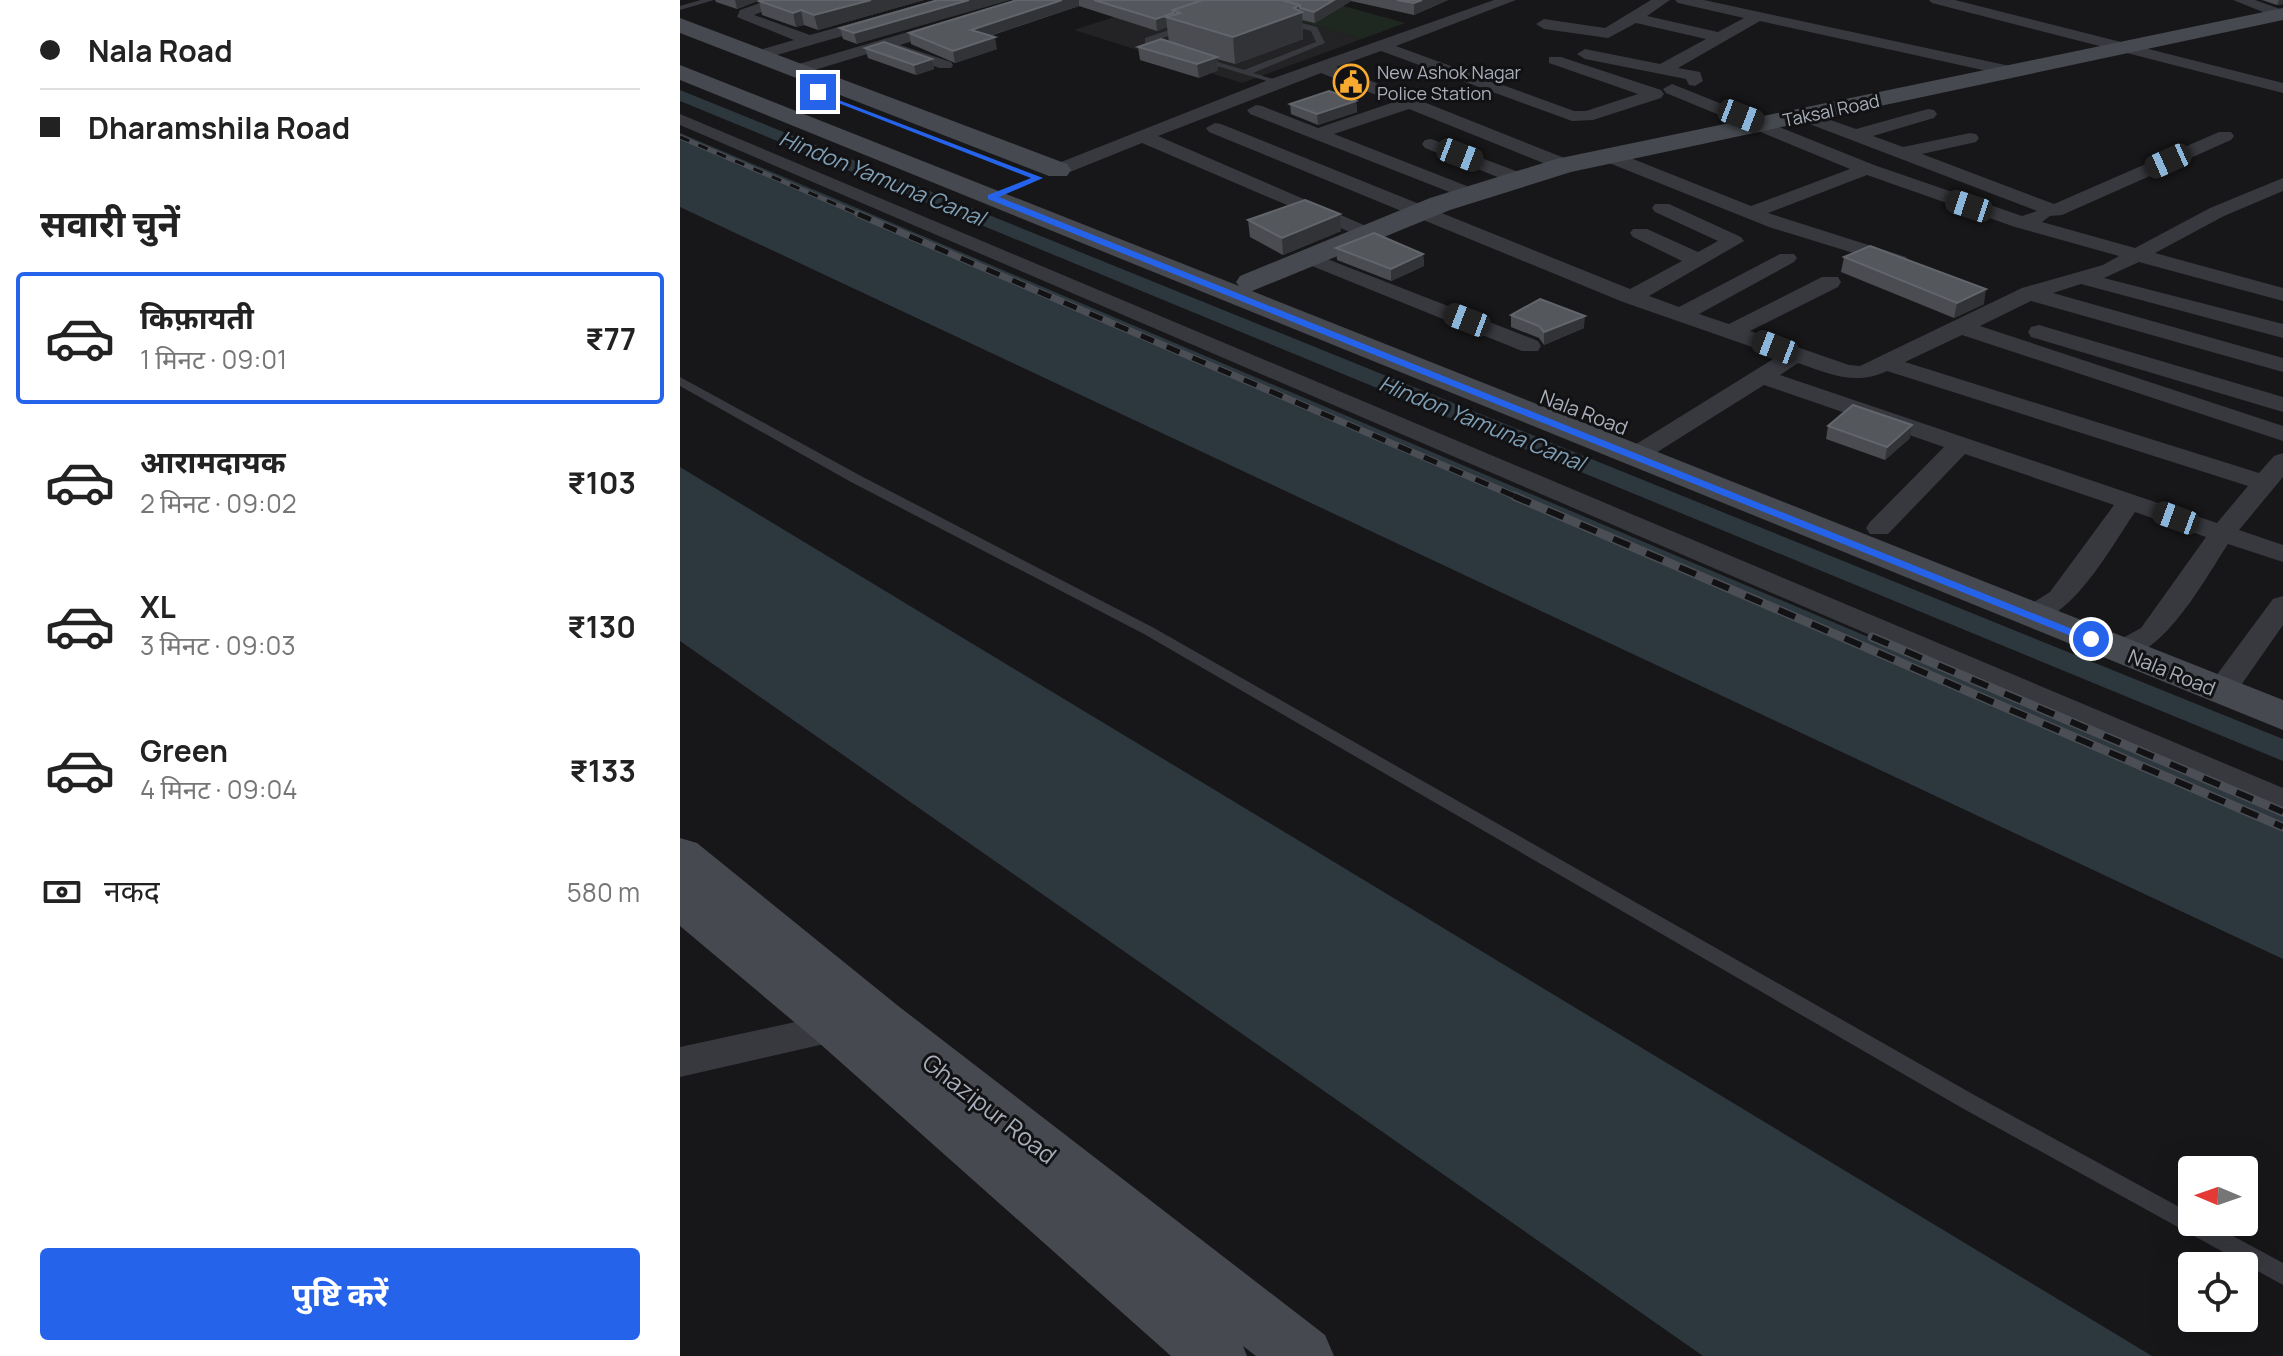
<!DOCTYPE html>
<html lang="hi">
<head>
<meta charset="utf-8">
<style>
  :root { --surface:#fff; --page:#f6f6f6; --text:#222; --muted:#767676; --line:#e0e0e0; --accent:#2563eb }
  body { margin:0; font-family:Manrope,"Noto Sans Devanagari",sans-serif; background:var(--page); color:var(--text); height:100vh; display:flex; flex-direction:column; font-size:30px; white-space:nowrap }
  * { box-sizing:border-box; margin:0 }
  p { font-size:26px; color:var(--muted) }
  .icon { flex:none; width:44px; height:44px; fill:none; stroke:currentColor; stroke-width:2; stroke-linecap:round; stroke-linejoin:round }
  .map { position:relative; flex:1; overflow:hidden }
  .drawer { display:flex; flex-direction:column; background:var(--surface); width:680px }
  .drawer>* { flex:none }
  .hud { display:grid; align-content:center; height:176px; padding:0 40px; background:var(--surface) }
  .needle { width:52px; rotate:272deg }
  .fabs { position:absolute; left:1498px; top:1156px; display:grid; gap:16px }
  .fabs a { display:grid; place-items:center; width:80px; height:80px; border-radius:8px; background:var(--surface); box-shadow:0 8px 32px #0002; font-size:40px }
  .end { position:absolute; width:36px; height:36px; margin:-18px; border:10px solid #2563eb; background:#fff; box-shadow:0 0 0 4px #fff }
  .from { border-radius:50% }
  .car { position:absolute; width:24px; height:48px; margin:-24px -12px; border-radius:10px; box-shadow:0 0 6px 2px #0007; background:linear-gradient(#222 24%,#8ab4d8 0 40%,#222 0 76%,#8ab4d8 0 86%,#222 0) }
  .hud b { display:flex; align-items:center; gap:28px; height:76px; font-size:30px }
  .hud b+b { border-top:2px solid var(--line) }
  .hud i { width:20px; height:20px; background:var(--text) }
  ul { padding:0; list-style:none }
  li { display:flex; align-items:center; gap:24px; height:132px; margin:0 16px 12px; padding:0 24px; border:4px solid transparent; border-radius:8px }
  li div { flex:1 }
  li b { display:block; font-size:30px }
  li em { font-style:normal; font-weight:700 }
  li.active { border-color:var(--accent) }
  li>.icon { width:72px; height:72px; stroke-width:1.5 }
  h2 { padding:0 40px; font-size:36px; line-height:96px }
  .pay { display:flex; align-items:center; gap:20px; height:88px; padding:0 40px; font-size:30px }
  .pay p { margin-inline-start:auto }
  .primary-button { display:flex; gap:16px; margin-top:auto; padding:16px 40px }
  .primary-button a { flex:1; height:92px; border-radius:8px; background:var(--accent); color:#fff; font-size:32px; font-weight:700; line-height:92px; text-align:center }
  main { display:flex; flex:1; min-height:0 }
  .map>svg:first-child { display:block }
  .built { fill:#232326 }
  .green { fill:#1f2820 }
  .water { fill:#2d373e }
  .lines { fill:none; stroke-linecap:round; stroke-linejoin:round }
  .canal { fill:#2d373e; fill-rule:evenodd }
  .lane { fill:#38393f; fill-rule:evenodd }
  .street { fill:#38393f; fill-rule:evenodd }
  .secondary { fill:#46494f; fill-rule:evenodd }
  .rail-far2-casing { stroke:#4b4e54; stroke-width:5 }
  .rail-far1-casing { stroke:#4b4e54; stroke-width:7 }
  .rail-casing { stroke:#4b4e54; stroke-width:9 }
  .rail-far2 { stroke:#121214; stroke-width:3; stroke-dasharray:10; stroke-linecap:butt }
  .rail-far1 { stroke:#121214; stroke-width:5; stroke-dasharray:14; stroke-linecap:butt }
  .rail { stroke:#121214; stroke-width:6; stroke-dasharray:18; stroke-linecap:butt }
  .wall { fill:#4a4c51 }
  .shaded-wall { fill:#313336 }
  .building { fill:#54575c; stroke:#62656b; stroke-width:2 }
  .route { fill:#2563eb }
  .labels { text-anchor:middle; dominant-baseline:central; stroke-width:6; stroke-linejoin:round; paint-order:stroke }
  .far-poi-label { font-size:18px; fill:#a9afba; stroke:#121214; text-anchor:start }
  .far-street-label { font-size:18px; fill:#a9afba; stroke:#121214 }
  .street-label { font-size:20px; fill:#a9afba; stroke:#121214 }
  .water-label { font-size:22px; font-style:italic; fill:#7f9fb6; stroke:#121214 }
  .near-street-label { font-size:24px; fill:#a9afba; stroke:#121214 }
</style>
</head>
<body>
<main>
<section class="drawer">
<div class="hud">
<b><i class="from"></i>Nala Road</b>
<b><i></i>Dharamshila Road</b>
</div>
<h2>सवारी चुनें</h2>
<ul>
<li class="active"><svg class="icon" aria-label="car" viewBox="0 0 24 24"><path d="M5 17H2v-5l4-1 3-4h7l3 4 3 1v5h-3M9 17h6M6 11h13"/><circle cx="7" cy="17" r="2"/><circle cx="17" cy="17" r="2"/></svg><div><b>किफ़ायती</b><p>1 मिनट · 09:01</p></div><em>₹77</em></li>
<li><svg class="icon" aria-label="car" viewBox="0 0 24 24"><path d="M5 17H2v-5l4-1 3-4h7l3 4 3 1v5h-3M9 17h6M6 11h13"/><circle cx="7" cy="17" r="2"/><circle cx="17" cy="17" r="2"/></svg><div><b>आरामदायक</b><p>2 मिनट · 09:02</p></div><em>₹103</em></li>
<li><svg class="icon" aria-label="car" viewBox="0 0 24 24"><path d="M5 17H2v-5l4-1 3-4h7l3 4 3 1v5h-3M9 17h6M6 11h13"/><circle cx="7" cy="17" r="2"/><circle cx="17" cy="17" r="2"/></svg><div><b>XL</b><p>3 मिनट · 09:03</p></div><em>₹130</em></li>
<li><svg class="icon" aria-label="car" viewBox="0 0 24 24"><path d="M5 17H2v-5l4-1 3-4h7l3 4 3 1v5h-3M9 17h6M6 11h13"/><circle cx="7" cy="17" r="2"/><circle cx="17" cy="17" r="2"/></svg><div><b>Green</b><p>4 मिनट · 09:04</p></div><em>₹133</em></li>
</ul>
<div class="pay"><svg class="icon" aria-label="cash" viewBox="0 0 24 24"><path d="M3 7h18v10H3z"/><circle cx="12" cy="12" r="2"/></svg>नकद<p>580 m</p></div>
<div class="primary-button"><a>पुष्टि करें</a></div>
</section>
<div class="map">
<svg width="1603" height="1356" viewBox="0 0 1603 1356">
  <rect width="100%" height="100%" fill="#171719"/>
  <polygon class="built" points="486,0 545,0 682,39 562,83 394,30"/>
  <polygon class="green" points="545,0 642,0 725,23 682,39"/>
  <g class="water">
    <polygon points="0,133 1603,813 1603,959 0,207"/>
    <polygon points="0,467 1472,1356 1023,1356 0,641"/>
  </g>
  <g class="lines">
    <polygon class="canal" points="0,90 1603,739 1603,761 0,101"/>
    <g class="lane">
      <polygon points="21,0 34,0 0,10 0,6"/>
      <polygon points="602,18 637,27 645,43 573,73 600,81 600,85 514,59 518,56 564,70 636,42 631,31 599,22"/>
      <polygon points="507,24 510,25 510,29 473,41 491,48 491,52 465,44 465,38"/>
      <polygon points="0,377 181,476 474,628 1296,1096 1512,1214 1512,1222 1527,1222 1603,1263 1603,1285 1282,1108 464,634 171,482 0,386"/>
    </g>
    <g class="street">
      <polygon points="88,0 111,0 74,15 130,35 255,0 280,0 277,3 79,60 73,58 73,52 114,40 57,17 60,10"/>
      <polygon points="814,0 836,0 716,46 894,111 906,111 958,94 869,63 869,57 881,57 981,90 984,94 981,98 913,120 892,121 701,51 656,67 892,161 894,165 892,169 878,169 729,109 654,134 797,190 800,194 797,198 790,200 570,114 567,110 576,105 582,106 638,128 714,102 641,73 478,136 693,229 696,233 693,237 686,239 462,143 385,174 371,174 369,170 371,166 591,79"/>
      <polygon points="971,0 990,0 967,16 1038,32 1064,18 998,3 995,0 1024,0 1330,66 1338,71 1330,76 1080,21 998,68 1020,72 1023,81 1015,86 1009,85 1006,79 905,59 897,54 905,49 980,64 1026,39 956,23 928,38 864,29 856,24 864,19 925,28"/>
      <polygon points="1249,0 1275,0 1603,83 1603,93 1252,3"/>
      <polygon points="1553,0 1575,0 1603,10 1603,20"/>
      <polygon points="269,20 277,25 275,28 220,45 271,62 273,65 271,68 259,68 207,48 118,75 110,70 112,66"/>
      <path d="M992,84L1194,165L1342,216L1357,211L1119,120L1116,116L1125,111L1176,129L1248,109L1254,110L1257,114L1254,118L1193,136L1223,147L1290,133L1296,134L1299,138L1296,142L1242,154L1374,204L1539,132H1551L1554,136L1551,140L1382,215L1370,216L1362,222L1455,248L1530,208L1603,178V191L1544,216L1475,253L1603,288V301L1459,262L1424,278L1603,324V338L1401,284L1373,293L1603,358V372L1351,301L1300,326L1603,426V441L1282,335L1225,362L1579,473L1594,456L1603,453V477L1559,530L1603,545V562L1548,544C1525,578 1478,669 1430,657L1425,651L1430,645L1461,628L1526,537L1455,512C1433,544 1385,633 1341,622L1337,616L1341,610L1370,592L1434,505L1285,454L1208,534H1190L1186,528L1190,522L1264,447L1084,385L963,461H945L941,456L945,451L1098,356L943,302L529,132L526,128L535,123L541,124L950,289L1002,261L953,237L950,233L953,229H967L1018,252L1038,241L975,212L972,208L975,204H989L1061,237L1064,241L969,296L999,307L1100,254H1114L1117,258L1114,262L1019,314L1049,324L1142,277H1158L1161,282L1158,287L1070,331L1169,365L1180,366L1342,288L1423,265L1439,256L1335,227L1187,175L1088,213L1226,257L1229,261L1219,267L1089,227L924,161L922,157L924,153H938L1071,206L1170,169L986,93L983,89ZM1118,363C1150,374 1175,386 1207,371L1568,486L1537,523L1100,375Z"/>
      <polygon points="0,114 1603,788 1603,812 0,125"/>
      <polygon points="751,139 844,174 846,178 844,182 830,182 745,148 742,144 745,140"/>
      <polygon points="629,252 858,341 861,346 858,351 842,351 622,262 619,258"/>
      <polygon points="1359,325 1603,397 1603,412 1351,337 1348,332 1351,327"/>
      <polygon points="1603,596 1603,625 1552,698 1541,700 1530,698 1526,691 1530,684 1593,599"/>
      <polygon points="166,1011 179,1016 185,1026 179,1036 0,1077 0,1047"/>
    </g>
    <g class="secondary">
      <polygon points="1603,8 1603,20 891,172 770,210 572,291 1603,700 1603,730 0,80 0,65 559,286 556,282 560,276 750,198 876,159"/>
      <polygon points="0,18 387,164 391,170 387,176 369,176 0,33"/>
      <polygon points="0,838 17,843 217,1005 645,1335 654,1356 576,1356 563,1346 567,1356 491,1356 138,1042 0,926"/>
    </g>
    <g class="rail-far2-casing">
      <polyline id="rail-far2" points="0,137 183,216"/>
    </g>
    <g class="rail-far1-casing">
      <polyline id="rail-far1" points="178,214 839,498"/>
    </g>
    <g class="rail-casing">
      <g id="rail">
        <polyline points="834,496 1603,827"/>
        <polyline points="1192,637 1603,812"/>
      </g>
    </g>
    <use href="#rail-far2" class="rail-far2"/>
    <use href="#rail-far1" class="rail-far1"/>
    <use href="#rail" class="rail"/>
  </g>
  <g class="wall">
    <polygon points="35,0 80,0 57,9 36,2"/>
    <polygon points="81,0 244,0 138,30 124,25 116,27 82,15 79,1"/>
    <polygon points="258,0 177,44 163,39 160,28"/>
    <polygon points="337,0 768,0 734,15 671,1 635,23 622,20 623,39 555,64 537,59 538,70 519,78 460,60 458,47 489,42 487,27 477,31 399,6 310,36 317,49 275,63 231,44 229,33"/>
    <polygon points="1582,0 1603,0 1603,4 1597,5"/>
    <polygon points="185,48 252,59 254,69 236,75 188,58"/>
    <polygon points="676,101 677,112 638,125 611,114 610,104"/>
    <polygon points="568,220 661,231 603,255 570,237"/>
    <polygon points="656,248 743,254 744,266 711,281 657,260"/>
    <polygon points="1164,257 1304,304 1274,318 1161,272"/>
    <polygon points="831,315 904,328 864,345 859,338 831,327"/>
    <polygon points="1148,426 1230,438 1205,460 1146,439"/>
  </g>
  <g class="shaded-wall">
    <polygon points="55,0 80,0 57,9"/>
    <polygon points="191,0 244,0 138,30 134,15"/>
    <polygon points="289,0 330,0 177,44 174,33"/>
    <polygon points="382,0 399,0 399,6 293,41 291,30"/>
    <polygon points="654,0 671,0 671,1 635,23 634,12"/>
    <polygon points="742,0 768,0 734,15 734,3"/>
    <polygon points="1599,0 1603,0 1603,4 1597,5"/>
    <polygon points="620,5 620,13 622,12 623,39 555,64 553,37"/>
    <polygon points="121,10 124,25 116,27 113,13"/>
    <polygon points="493,13 494,19 486,17 487,27 477,31 476,19"/>
    <polygon points="315,37 317,49 275,63 273,51"/>
    <polygon points="537,57 538,70 519,78 517,64"/>
    <polygon points="252,59 254,69 236,75 234,65"/>
    <polygon points="676,101 677,112 638,125 637,114"/>
    <polygon points="660,214 661,231 603,255 602,238"/>
    <polygon points="743,254 744,266 711,281 711,269"/>
    <polygon points="1306,289 1304,304 1274,318 1277,303"/>
    <polygon points="905,316 904,328 864,345 864,332"/>
    <polygon points="1232,425 1230,438 1205,460 1207,447"/>
  </g>
  <g class="building">
    <polygon points="81,0 191,0 134,15 121,10 113,13 79,1"/>
    <polygon points="258,0 289,0 174,33 160,28"/>
    <polygon points="337,0 382,0 291,30 315,37 273,51 229,33"/>
    <polygon points="414,0 523,0 493,10 493,13 476,19"/>
    <polygon points="523,0 602,0 620,5 614,8 622,12 553,37 486,17 500,13 493,10"/>
    <polygon points="602,0 654,0 634,12 620,8 620,5"/>
    <polygon points="717,0 742,0 734,3"/>
    <polygon points="481,39 537,57 517,64 458,47"/>
    <polygon points="204,42 252,59 234,65 185,48"/>
    <polygon points="649,91 676,101 637,114 610,104"/>
    <polygon points="625,200 660,214 602,238 568,220"/>
    <polygon points="694,233 743,254 711,269 656,248"/>
    <polygon points="1190,246 1306,289 1277,303 1164,257"/>
    <polygon points="860,299 905,316 864,332 859,326 831,315"/>
    <polygon points="1173,405 1232,425 1207,447 1148,426"/>
  </g>
  <polygon class="route" points="135,91 363,178 319,197 1417,639 1406,642 308,199 308,195 351,178 135,94"/>
  <defs>
    <g id="civic-ring" transform="scale(1.8)"><circle r="9.5" fill="#121214" stroke="#f8aa30" stroke-width="1.5"/><path d="M-.6-6.5H3V-4.5H.6V-3L4-1V1h2V6H-6V1h2V-1L-.6-3ZM-1.2 2.5V6h2.4V2.5Z" fill="#f8aa30"/></g>
  </defs>
  <g fill-rule="evenodd">
    <use href="#civic-ring" x="671" y="82"/>
  </g>
  <g class="labels">
    <g class="far-poi-label">
      <text x="697" y="72">New Ashok Nagar<tspan x="697" dy="21">Police Station</tspan></text>
    </g>
    <g class="far-street-label">
      <text transform="translate(1151 110) rotate(-12)">Taksal Road</text>
    </g>
    <g class="street-label">
      <text transform="translate(904 412) rotate(21)">Nala Road</text>
      <text transform="translate(1492 672) rotate(22)">Nala Road</text>
    </g>
    <g class="water-label">
      <text transform="translate(202 178) rotate(22)">Hindon Yamuna Canal</text>
      <text transform="translate(802 423) rotate(22)">Hindon Yamuna Canal</text>
    </g>
    <g class="near-street-label">
      <text transform="translate(310 1108) rotate(38)">Ghazipur Road</text>
    </g>
  </g>
</svg>
<div class="fabs">
<a><svg class="needle" viewBox="-14 -14 28 28"><path d="M0-13l5 13h-10z" fill="#e53935"/><path d="M0 13l5-13h-10z" fill="#767676"/></svg></a>
<a><svg class="icon" aria-label="locate" viewBox="0 0 24 24"><circle cx="12" cy="12" r="6"/><path d="M12 2v4M12 18v4M2 12h4M18 12h4"/></svg></a>
</div>
<i class="end from" style="left:1411px;top:639px"></i>
<i class="end" style="left:138px;top:92px"></i>
<i class="car" style="left:1061px;top:116px;rotate:111deg"></i>
<i class="car" style="left:780px;top:155px;rotate:111deg"></i>
<i class="car" style="left:1488px;top:161px;rotate:246deg"></i>
<i class="car" style="left:1289px;top:206px;rotate:288deg"></i>
<i class="car" style="left:787px;top:320px;rotate:291deg"></i>
<i class="car" style="left:1095px;top:347px;rotate:291deg"></i>
<i class="car" style="left:1496px;top:518px;rotate:290deg"></i>
</div>
</main>
</body>
</html>
